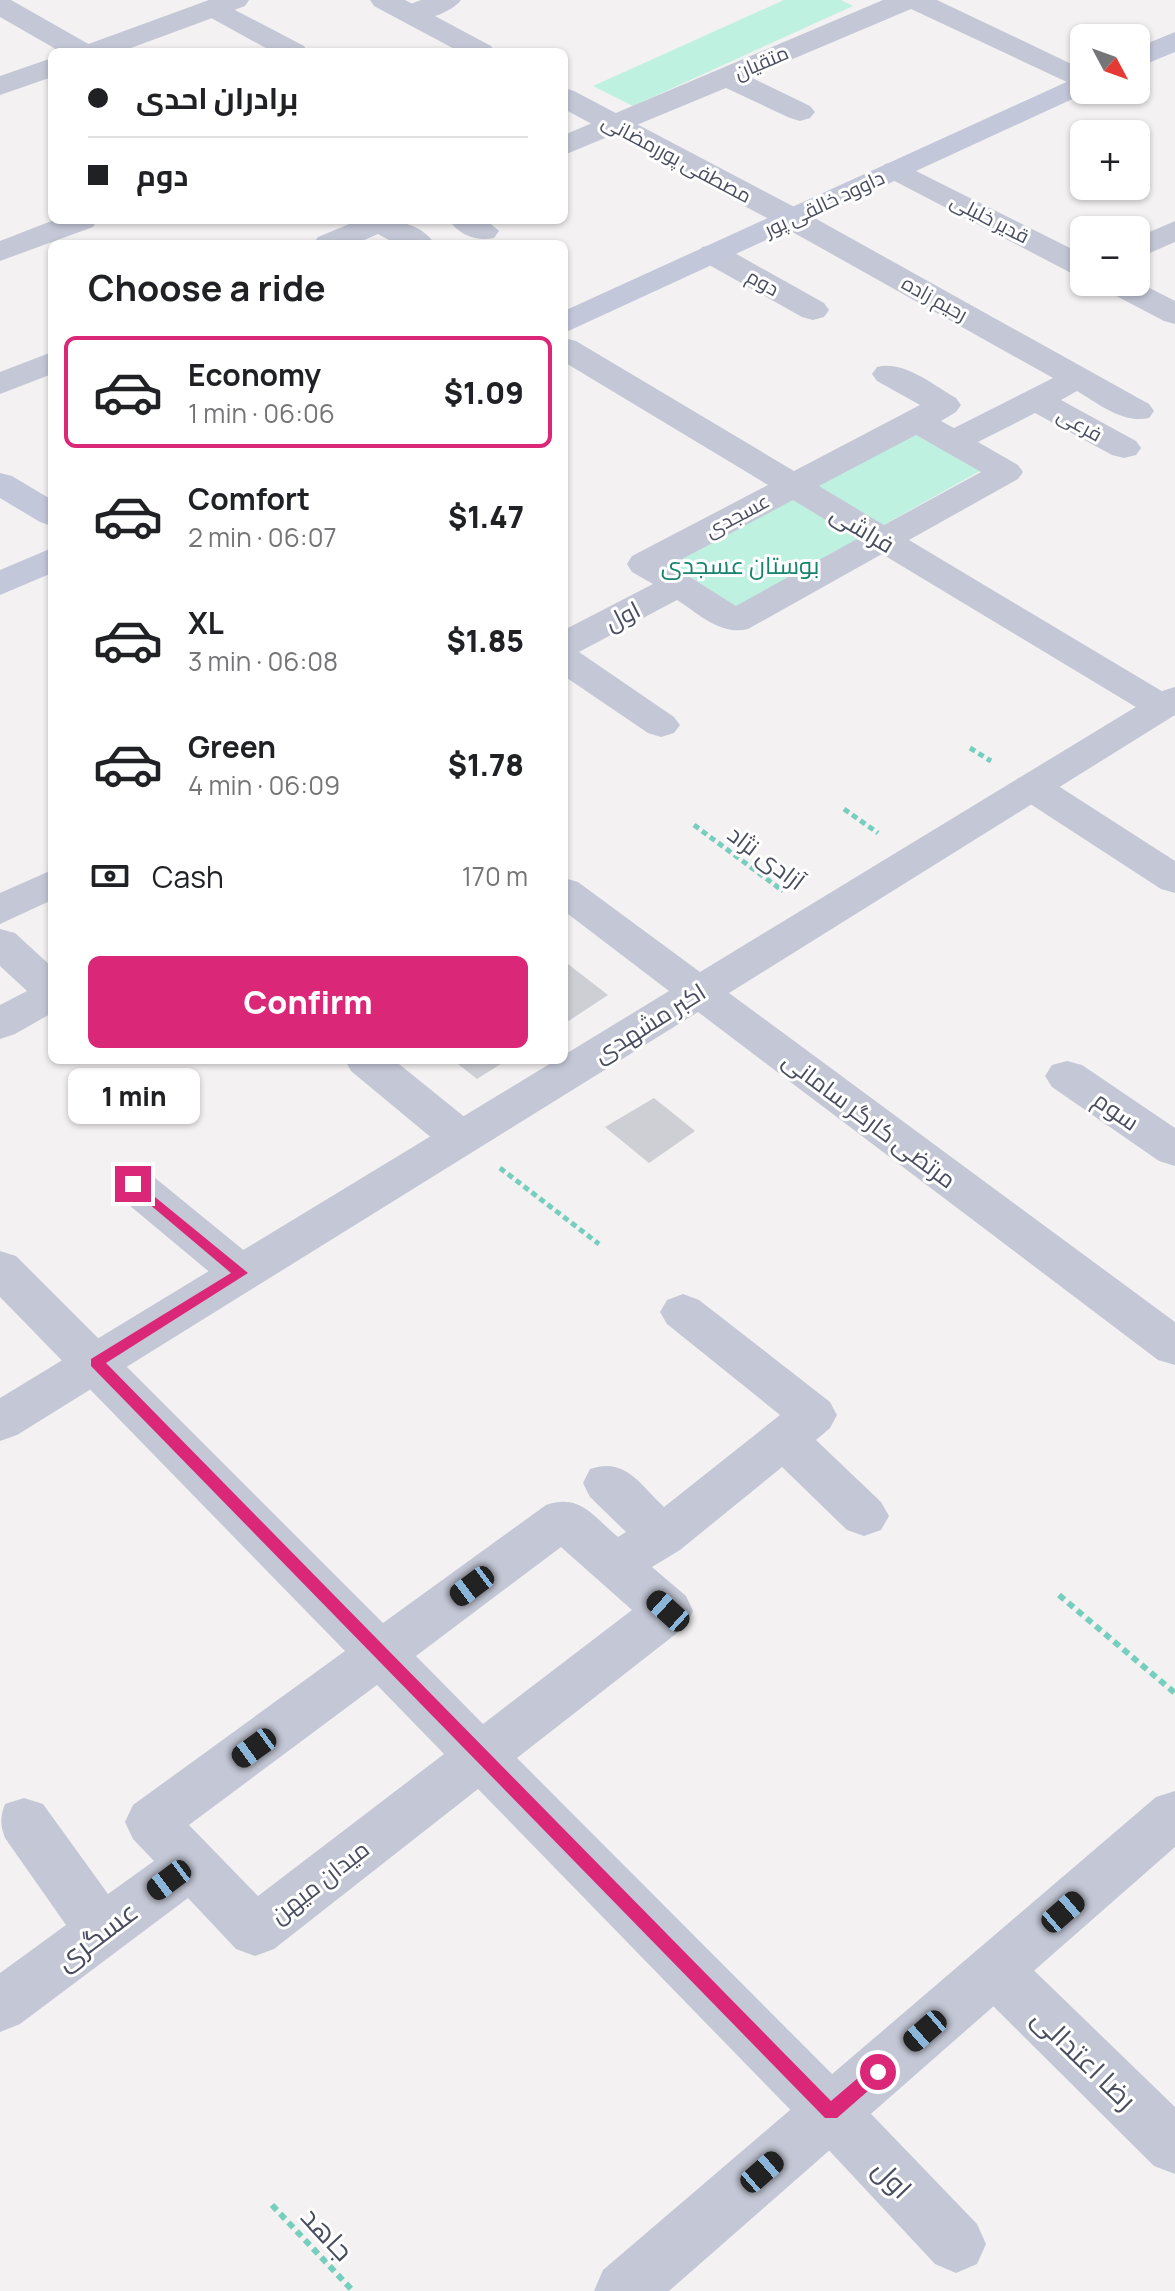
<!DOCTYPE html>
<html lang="en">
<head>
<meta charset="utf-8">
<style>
  :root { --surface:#fff; --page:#f2f2f2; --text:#202124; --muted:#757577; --line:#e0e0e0; --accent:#db2777 }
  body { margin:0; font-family:Manrope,Cairo,sans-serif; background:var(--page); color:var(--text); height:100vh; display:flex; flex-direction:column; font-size:30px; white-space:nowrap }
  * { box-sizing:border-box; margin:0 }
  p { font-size:26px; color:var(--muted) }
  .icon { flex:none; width:44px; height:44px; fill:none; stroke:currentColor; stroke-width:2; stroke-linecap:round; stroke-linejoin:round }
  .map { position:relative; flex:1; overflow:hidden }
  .details { position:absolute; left:48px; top:240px; width:520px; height:824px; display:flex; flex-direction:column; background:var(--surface); border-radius:12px; box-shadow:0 2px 6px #0004 }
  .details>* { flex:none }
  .banner { position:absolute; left:48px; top:48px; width:520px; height:176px; border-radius:12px; box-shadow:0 2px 6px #0004; display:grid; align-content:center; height:176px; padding:0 40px; background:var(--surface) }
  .needle { width:52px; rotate:131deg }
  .buttons { position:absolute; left:1070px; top:24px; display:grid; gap:16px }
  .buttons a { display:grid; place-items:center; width:80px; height:80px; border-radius:12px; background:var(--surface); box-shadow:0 2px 6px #0004; font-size:40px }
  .end { position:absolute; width:36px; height:36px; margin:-18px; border:10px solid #db2777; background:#fff; box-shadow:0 0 0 4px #fff }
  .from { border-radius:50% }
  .bubble { position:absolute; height:56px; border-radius:12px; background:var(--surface); box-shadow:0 2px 6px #0004; font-size:26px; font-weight:800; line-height:56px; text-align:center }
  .car { position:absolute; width:24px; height:48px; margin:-24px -12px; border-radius:10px; box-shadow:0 0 6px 2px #0007; background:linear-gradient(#222 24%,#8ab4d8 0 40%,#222 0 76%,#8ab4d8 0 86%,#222 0) }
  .banner b { display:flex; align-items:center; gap:28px; height:76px; font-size:30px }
  .banner b+b { border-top:2px solid var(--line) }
  .banner i { width:20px; height:20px; background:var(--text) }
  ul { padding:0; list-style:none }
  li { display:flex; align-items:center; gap:24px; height:112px; margin:0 16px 12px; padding:0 24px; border:4px solid transparent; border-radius:12px }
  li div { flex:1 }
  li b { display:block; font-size:30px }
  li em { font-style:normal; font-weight:800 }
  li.current { border-color:var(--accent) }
  li>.icon { width:72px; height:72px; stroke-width:1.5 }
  h2 { padding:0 40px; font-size:36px; line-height:96px }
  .pay { display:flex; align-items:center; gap:20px; height:88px; padding:0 40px; font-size:30px }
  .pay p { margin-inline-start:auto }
  .button { display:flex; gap:16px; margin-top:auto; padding:16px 40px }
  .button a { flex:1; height:92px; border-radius:12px; background:var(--accent); color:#fff; font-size:32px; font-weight:800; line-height:92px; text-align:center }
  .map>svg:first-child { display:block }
  .green { fill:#bff1e1 }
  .building { fill:#cdcfd5 }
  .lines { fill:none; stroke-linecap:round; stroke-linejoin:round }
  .path-far1 { stroke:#76cfbe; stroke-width:5; stroke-dasharray:6 4; stroke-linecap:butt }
  .path { stroke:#76cfbe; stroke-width:6; stroke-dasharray:7 5; stroke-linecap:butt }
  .minor { fill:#c4c8d6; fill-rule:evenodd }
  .tertiary { fill:#c4c8d6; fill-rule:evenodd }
  .secondary { fill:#c3c7da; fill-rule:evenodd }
  .route { fill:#db2777 }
  .labels { text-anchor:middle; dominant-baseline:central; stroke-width:6; stroke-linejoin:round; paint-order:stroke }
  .far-street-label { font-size:20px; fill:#484d5f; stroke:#fff }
  .street-label { font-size:24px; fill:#484d5f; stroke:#fff }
  .park-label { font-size:24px; fill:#16836c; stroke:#fff }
  .near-street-label { font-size:28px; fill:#484d5f; stroke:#fff }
</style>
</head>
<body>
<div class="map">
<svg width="1175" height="2291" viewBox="0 0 1175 2291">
  <rect width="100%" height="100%" fill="#f3f1f1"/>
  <g class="green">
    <polygon points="784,0 841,0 853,6 633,106 593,86"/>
    <polygon points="911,432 980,471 737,607 668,563"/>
  </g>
  <g class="building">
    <polygon points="564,961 608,995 564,1024"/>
    <polygon points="453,1060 507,1060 477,1079"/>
    <polygon points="654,1098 695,1131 649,1163 605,1127"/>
  </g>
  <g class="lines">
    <g class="path-far1">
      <polyline points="970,748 991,761"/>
      <polyline points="844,809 878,833"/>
      <polyline points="694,825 783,891"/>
      <polyline points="500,1168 599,1244"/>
    </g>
    <g class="path">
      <polyline points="1059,1595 1175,1693"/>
      <polyline points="272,2205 353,2291"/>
    </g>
    <g class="minor">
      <polygon points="0,0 11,0 92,46 96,52 61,52 0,17"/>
      <polygon points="216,0 304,46 308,52 273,52 204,14 200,8 204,2"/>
      <path d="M421,0H461C451,14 416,24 400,20L396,14L400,8Z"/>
      <polygon points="883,0 937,0 1084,70 1084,90 911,9 750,77 810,106 815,112 810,118 800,121 790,118 726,88 564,155 564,135"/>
      <polygon points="896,161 1084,255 1084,276 1073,274 885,176 881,170 885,164"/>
      <path d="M791,209L802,211L1149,404L1154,411L1149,418C1123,424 1099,404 1077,391L1061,400L1136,441L1141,448L1136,455L1124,458L1112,455L1035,413L978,442L1018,465L1023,472L1018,479L909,540L1175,699V715L1162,719L1149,715L882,554L748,629C721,636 699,614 677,600L579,652L674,717L680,725L674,733L661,737L648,733L564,676V630L653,584L632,572L627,564L632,556L768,485L564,362V338L576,341L794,471L920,405L877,381L872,374L877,367C904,360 933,385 956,398L961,405L956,412L941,421L954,428L1053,378L780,225L776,218L780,211ZM916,435L981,472L884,525L819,486ZM793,500L857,539L736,606L671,565Z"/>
      <polygon points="54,220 97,220 93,227 0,261 0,241"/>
      <path d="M359,220C386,220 417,218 435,244H396L378,234L355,244H313L318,237Z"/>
      <path d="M449,220H486L499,231L494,238C477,242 459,235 449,220Z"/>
      <polygon points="1175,221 1175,242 1136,259 1136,238"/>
      <polygon points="713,245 724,247 824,303 829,310 824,317 813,320 802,317 702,261 697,254 702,247"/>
      <polygon points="1136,281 1175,301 1175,324 1164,321 1103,289 1098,282"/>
      <polygon points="52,352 52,374 0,394 0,372"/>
      <polygon points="1032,775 1046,778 1175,861 1175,893 1161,889 1018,796 1013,787 1018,778"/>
      <polygon points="52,870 52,900 0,924 0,893"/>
      <polygon points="0,929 15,933 52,967 52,1013 15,1034 0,1039 0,1005 27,991 0,966"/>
      <polygon points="345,1060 394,1060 477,1127 483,1138 477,1149 461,1154 445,1149 351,1071"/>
      <polygon points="1067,1061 1082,1065 1175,1128 1175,1166 1159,1161 1052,1087 1045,1076 1052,1065"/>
      <polygon points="133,1168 149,1173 257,1261 264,1273 257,1285 241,1290 225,1285 117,1195 111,1184 117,1173"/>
      <path d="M0,1251L16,1256L383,1623L546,1505C580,1493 593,1516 618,1537L626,1532L590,1497L583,1483L590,1469C626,1457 639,1484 664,1507L780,1415L667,1324L660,1312L667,1300L683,1294L699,1300L830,1402L837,1415L830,1428L816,1440L881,1502L889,1516L881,1530L864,1536L847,1530L782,1467L680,1550L652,1567L686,1596L693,1611L686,1626L517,1758L851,2093L977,2224L986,2244L977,2264L956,2273L935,2264L811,2131L478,1789L274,1949L255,1956L236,1949L188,1898L20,2024L0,2032V1973L66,1925L5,1838C0,1825 0,1817 5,1804L24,1798L43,1804L108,1894L154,1861L133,1839L125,1822L133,1805L345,1651L0,1297ZM561,1547L632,1610L483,1724L416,1656ZM377,1685L444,1754L258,1896L189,1825Z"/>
      <polygon points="995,1945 1015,1952 1175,2107 1175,2174 1154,2166 975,1988 967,1970 975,1952"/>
    </g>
    <g class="tertiary">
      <polygon points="209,0 249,0 245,6 120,52 79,52 83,46"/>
      <polygon points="370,0 405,0 491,46 495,52 460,52 374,6"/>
      <polygon points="52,58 52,77 0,95 0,76"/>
      <polygon points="564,88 574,91 802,211 806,218 802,225 791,227 780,225 564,109"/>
      <polygon points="1175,687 1175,715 729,993 1175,1322 1175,1365 1158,1360 698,1012 17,1435 0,1441 0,1398 556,1060 564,1060 564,1055 669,991 564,911 564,878 578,882 700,972 1162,691"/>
      <polygon points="1175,1791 1175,1847 669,2291 594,2291 603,2270 1156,1797"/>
    </g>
    <g class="secondary">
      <polygon points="1175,32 1175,52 1136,68 1136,48"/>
      <polygon points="1084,74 1084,90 1092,90 564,333 564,311"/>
      <polygon points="0,473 12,476 52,500 52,526 40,522 0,498"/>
      <polygon points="52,548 52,573 0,595 0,570"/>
    </g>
  </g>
  <polygon class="route" points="133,1179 248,1273 106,1363 831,2101 872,2066 884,2066 886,2072 884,2077 837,2118 825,2118 91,1366 91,1359 231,1273 129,1187 129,1180"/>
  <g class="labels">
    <g class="far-street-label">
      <text transform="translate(761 62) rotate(-23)">متقیان</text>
      <text transform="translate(677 158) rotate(28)">مصطفی پوررمضانی</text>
      <text transform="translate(824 203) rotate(-25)">داوود خالقی پور</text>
      <text transform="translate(990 218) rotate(27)">قدیر خلیلی</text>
      <text transform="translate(763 282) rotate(29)">دوم</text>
      <text transform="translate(935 298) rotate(29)">رحیم زاده</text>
      <text transform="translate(1080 424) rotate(29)">فرعی</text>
      <text transform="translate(737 515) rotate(-28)">عسجدی</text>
    </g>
    <g class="street-label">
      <text transform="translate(863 528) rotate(31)">فراشی</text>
      <text transform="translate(622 615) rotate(-27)">اول</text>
      <text transform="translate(767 857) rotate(37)">آزادی نژاد</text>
      <text transform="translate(649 1022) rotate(-32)">اکبر مشهدی</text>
      <text transform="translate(1117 1110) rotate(35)">سوم</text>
      <text transform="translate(870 1119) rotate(37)">مرتضی کارگر سامانی</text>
      <text transform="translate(319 1881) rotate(-38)">میدان میهن</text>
    </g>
    <g class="park-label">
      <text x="740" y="564">بوستان عسجدی</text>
    </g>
    <g class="near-street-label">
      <text transform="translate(96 1935) rotate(-37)">عسگری</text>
      <text transform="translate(1085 2058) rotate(44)">رضا اعتدالی</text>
      <text transform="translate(893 2178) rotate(46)">اول</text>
      <text transform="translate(328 2233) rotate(47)">جاهد</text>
    </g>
  </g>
</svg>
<div class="buttons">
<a><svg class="needle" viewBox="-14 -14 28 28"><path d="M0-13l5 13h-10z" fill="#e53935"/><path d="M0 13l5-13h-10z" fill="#757577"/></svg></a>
<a>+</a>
<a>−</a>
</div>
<i class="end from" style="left:878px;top:2072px"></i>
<i class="end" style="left:133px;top:1184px"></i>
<div class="bubble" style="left:68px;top:1068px;width:132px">1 min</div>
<i class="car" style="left:472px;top:1586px;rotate:233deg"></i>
<i class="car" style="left:668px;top:1611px;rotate:312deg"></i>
<i class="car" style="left:254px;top:1748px;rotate:234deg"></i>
<i class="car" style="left:169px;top:1880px;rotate:233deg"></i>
<i class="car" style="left:1063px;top:1912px;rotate:49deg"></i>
<i class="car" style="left:925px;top:2031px;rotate:229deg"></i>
<i class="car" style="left:762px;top:2172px;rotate:49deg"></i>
<div class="banner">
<b><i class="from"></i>برادران احدی</b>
<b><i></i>دوم</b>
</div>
<section class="details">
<h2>Choose a ride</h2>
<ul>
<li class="current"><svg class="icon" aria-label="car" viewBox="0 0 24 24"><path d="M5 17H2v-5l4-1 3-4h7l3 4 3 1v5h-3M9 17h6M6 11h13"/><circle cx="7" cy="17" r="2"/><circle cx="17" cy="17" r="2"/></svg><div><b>Economy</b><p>1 min · 06:06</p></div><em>$1.09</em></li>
<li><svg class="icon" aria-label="car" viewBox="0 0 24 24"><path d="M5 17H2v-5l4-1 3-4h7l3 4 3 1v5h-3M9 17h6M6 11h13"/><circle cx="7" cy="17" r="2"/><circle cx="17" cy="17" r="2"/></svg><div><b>Comfort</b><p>2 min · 06:07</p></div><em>$1.47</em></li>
<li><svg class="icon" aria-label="car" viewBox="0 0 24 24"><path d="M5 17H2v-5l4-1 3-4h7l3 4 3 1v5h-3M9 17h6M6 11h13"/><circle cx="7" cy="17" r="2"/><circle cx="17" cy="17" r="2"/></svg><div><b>XL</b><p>3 min · 06:08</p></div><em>$1.85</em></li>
<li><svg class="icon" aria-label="car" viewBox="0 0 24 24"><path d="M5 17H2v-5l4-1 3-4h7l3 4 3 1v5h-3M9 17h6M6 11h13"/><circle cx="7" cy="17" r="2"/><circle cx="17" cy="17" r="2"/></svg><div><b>Green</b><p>4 min · 06:09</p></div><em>$1.78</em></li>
</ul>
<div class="pay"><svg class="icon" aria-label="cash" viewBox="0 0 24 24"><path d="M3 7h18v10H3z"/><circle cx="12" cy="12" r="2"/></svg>Cash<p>170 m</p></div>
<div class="button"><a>Confirm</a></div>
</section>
</div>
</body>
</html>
